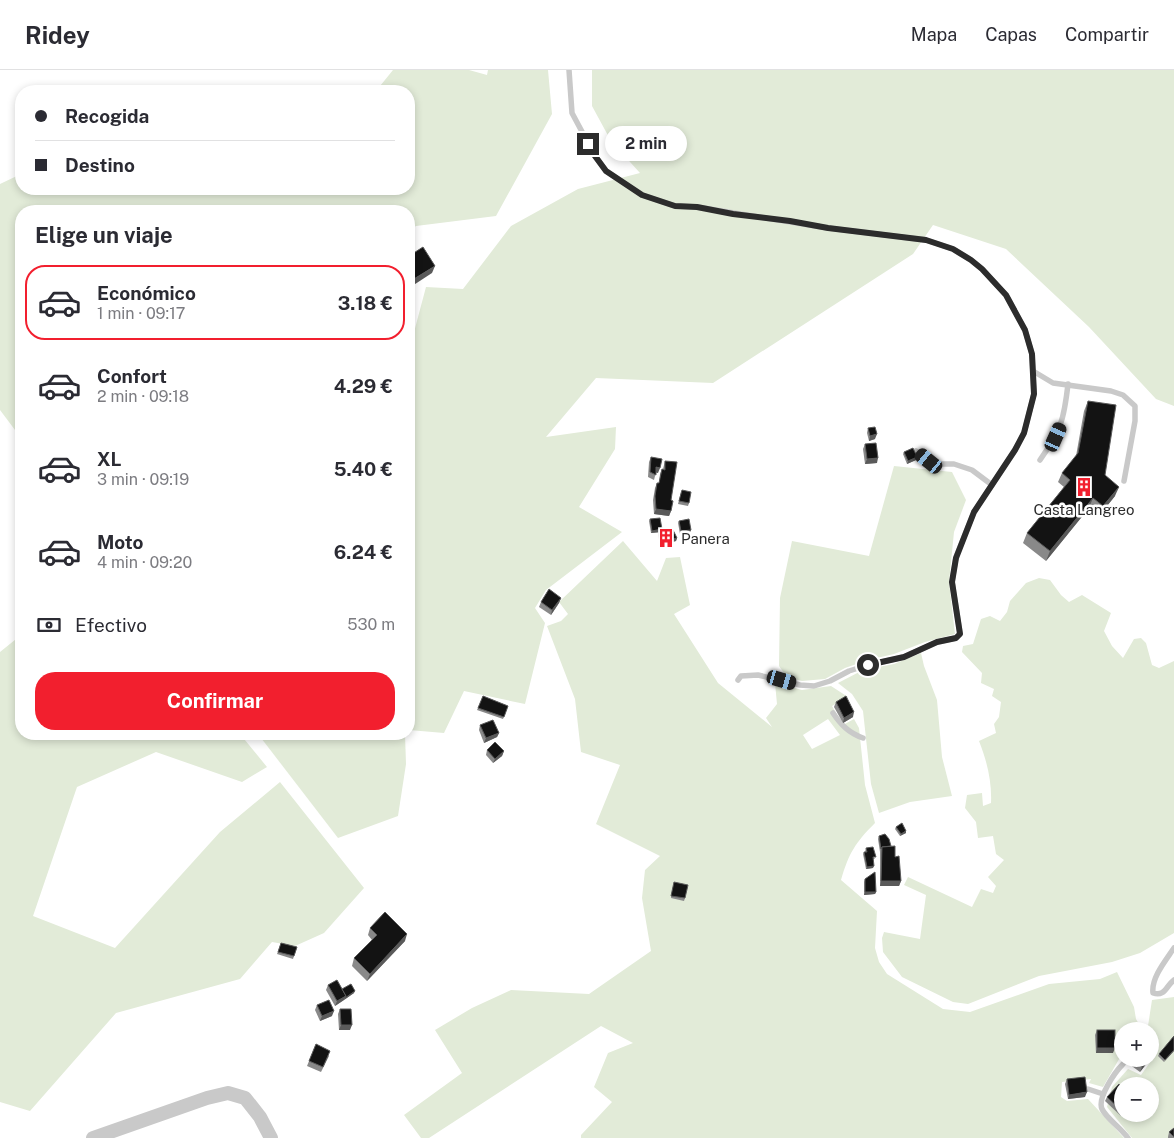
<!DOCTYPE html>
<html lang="es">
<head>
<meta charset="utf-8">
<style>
  :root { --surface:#fff; --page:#f7f7f7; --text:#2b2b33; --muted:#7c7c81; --line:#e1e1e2; --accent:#f21f2e }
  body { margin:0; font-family:"Public Sans",sans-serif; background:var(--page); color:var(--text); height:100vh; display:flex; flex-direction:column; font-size:19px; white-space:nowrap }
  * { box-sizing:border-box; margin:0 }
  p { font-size:16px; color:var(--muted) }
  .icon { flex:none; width:28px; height:28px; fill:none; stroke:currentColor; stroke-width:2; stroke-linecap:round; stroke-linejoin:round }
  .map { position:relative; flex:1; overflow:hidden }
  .details { position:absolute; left:15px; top:135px; width:400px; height:535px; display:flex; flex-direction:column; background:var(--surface); border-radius:20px; box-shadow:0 2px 8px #0003 }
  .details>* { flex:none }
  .top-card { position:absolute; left:15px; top:15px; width:400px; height:110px; border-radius:20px; box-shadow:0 2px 8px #0003; display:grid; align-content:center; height:110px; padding:0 20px; background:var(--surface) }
  .tools { position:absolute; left:1114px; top:952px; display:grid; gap:10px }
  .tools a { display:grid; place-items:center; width:45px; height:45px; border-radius:50%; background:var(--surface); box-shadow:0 2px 8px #0003; font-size:25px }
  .end { position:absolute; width:22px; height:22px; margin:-11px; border:6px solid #2c2c2c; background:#fff; box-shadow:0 0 0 2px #fff }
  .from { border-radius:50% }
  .bubble { position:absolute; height:35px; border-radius:18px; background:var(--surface); box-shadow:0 2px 8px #0003; font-size:16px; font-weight:700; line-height:35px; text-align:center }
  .car { position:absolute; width:15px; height:30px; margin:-15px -8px; border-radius:6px; box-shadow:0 0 4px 1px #0007; background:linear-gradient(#222 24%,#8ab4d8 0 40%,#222 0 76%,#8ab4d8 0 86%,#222 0) }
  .top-card b { display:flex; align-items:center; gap:18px; height:48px; font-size:19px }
  .top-card b+b { border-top:1px solid var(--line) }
  .top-card i { width:12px; height:12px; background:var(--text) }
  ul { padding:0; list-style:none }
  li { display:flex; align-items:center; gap:15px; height:75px; margin:0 10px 8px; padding:0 10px; border:2px solid transparent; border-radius:20px }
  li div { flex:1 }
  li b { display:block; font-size:19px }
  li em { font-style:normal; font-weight:700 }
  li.on { border-color:var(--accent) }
  li>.icon { width:45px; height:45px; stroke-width:1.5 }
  h2 { padding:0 20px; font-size:22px; line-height:60px }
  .pay { display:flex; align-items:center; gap:12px; height:55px; padding:0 20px; font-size:19px }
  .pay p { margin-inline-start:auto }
  .action { display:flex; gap:10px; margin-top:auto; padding:10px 20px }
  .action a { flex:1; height:58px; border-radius:20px; background:var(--accent); color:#fff; font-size:20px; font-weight:700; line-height:58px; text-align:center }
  header { display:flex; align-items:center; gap:30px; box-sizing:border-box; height:70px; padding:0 25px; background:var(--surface); border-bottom:1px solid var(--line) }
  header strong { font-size:24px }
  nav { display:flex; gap:28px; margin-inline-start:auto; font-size:18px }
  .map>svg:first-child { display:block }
  .green { fill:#e2ebd8; fill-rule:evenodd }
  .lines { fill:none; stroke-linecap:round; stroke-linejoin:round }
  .service { stroke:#c9c9c9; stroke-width:5.5 }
  .tertiary { stroke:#c9c9c9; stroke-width:14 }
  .wall { fill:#898989 }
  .shaded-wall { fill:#5a5a5a }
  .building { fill:#131313; stroke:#5a5a5a }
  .route { stroke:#2c2c2c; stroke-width:6 }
  .labels { text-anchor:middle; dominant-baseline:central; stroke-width:5; stroke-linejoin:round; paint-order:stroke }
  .poi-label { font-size:15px; fill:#2c2c2c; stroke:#fff }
</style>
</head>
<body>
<header>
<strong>Ridey</strong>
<nav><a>Mapa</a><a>Capas</a><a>Compartir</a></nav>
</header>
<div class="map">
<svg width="1174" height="1068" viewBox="0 0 1174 1068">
  <rect width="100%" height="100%" fill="#fff"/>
  <g class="green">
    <polygon points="393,0 469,0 487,5 488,0 548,0 552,44 496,146 416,156 409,161 409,141 21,141 21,368 0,340 0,114 21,104 21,119 409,119 409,21 376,21"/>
    <polygon points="592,0 1174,0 1174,336 1156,329 1089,257 1006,179 933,155 913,184 713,313 596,308 546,367 616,357 615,379 579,437 622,462 546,520 535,538 545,553 525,634 464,621 444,663 409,660 409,281 426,217 463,219 511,156 578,119 640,103 611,71 592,36"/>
    <polygon points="894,396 952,402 966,430 954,462 949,512 955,564 925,572 894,584 868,590 845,598 825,609 802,611 787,607 779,596 780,528 792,471 869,486"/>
    <path d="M623,471L657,511L666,488L680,487L690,535L674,544L718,613L772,657L766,648L777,634L775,613L802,620L831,616L848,627L832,636L843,655L854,649L859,658L865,715L875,753C855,773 849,783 841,810L877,841L875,878L879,892L887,904L943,939L970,942L1049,914L1100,909L1117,902L1134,937L1136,949L1140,956L1137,961H1122V984L1103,1017L1089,1013L1091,1009L1062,1012L1061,1027L1067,1031L1088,1029L1124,1068H581V1065L612,1032L594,1017L608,983L633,973L601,956L429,1068H421L404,1045L462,1003L435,960L472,938L511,920L589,924L651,881L642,828L645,800L660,786L596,754L620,695L581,682L575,629L547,556L561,551L568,544L559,532ZM828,649L840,665L812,679L803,665Z"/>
    <path d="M1039,508L1050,510L1061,525L1069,532L1082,525L1111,543L1104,561L1112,576L1123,588L1134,569L1141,568L1146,573L1152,595L1159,598L1174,591V863L1140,883L1112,892L1039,906L968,934L953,932L902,907L883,882L882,868L884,862L920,869L926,825L904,815L908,807L972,837L981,819L993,823L996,816L988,807L1004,790L996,784L993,766L978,768L976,752L965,738L967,725L982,723L983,736L991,733C992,712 987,691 979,671L996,663L994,654L999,647L1001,632L992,626L994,619L981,613L982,603L962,582L963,576L973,574L981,549L990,546L1000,551L1007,542L1010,531L1026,513Z"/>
    <polygon points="21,565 21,664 240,664 267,697 242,712 156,682 77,717 33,846 115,878 220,762 280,712 364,818 324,863 295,876 272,872 240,909 116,943 30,1041 0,1032 0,582"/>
    <polygon points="921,583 924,596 937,630 942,687 952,726 910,732 879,743 871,714 863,641 852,624 838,613 863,600 894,594"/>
    <polygon points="258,664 405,664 406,694 398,746 338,768"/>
    <path d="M1174,927V1068H1132L1107,1037L1112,1017L1128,999L1141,1005L1156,984L1150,977V961H1145L1148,956L1152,930ZM1122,1016H1150V1044H1122Z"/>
  </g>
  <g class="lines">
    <g class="service">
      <polyline points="569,0 572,43 595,86 606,101 642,125 675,136 697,137 828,158 926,170 953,179 971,190 982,199 1006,225 1025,260 1032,284 1034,324 1024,363 1015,380 974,442 956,487 952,512 960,563 956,568 937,572 904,587 868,595 849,601 830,611 814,616 800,615 758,605 741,606 738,610"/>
      <polyline points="1033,301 1053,313 1111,321 1123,325 1135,336 1135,351 1124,411"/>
      <polyline points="916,381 934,394 954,394 972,400 992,415"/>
      <path d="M1040,390C1061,360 1064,350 1068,314"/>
      <path d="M833,643C841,655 849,663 863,668"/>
      <path d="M1174,878C1166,890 1151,908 1153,923C1165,927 1166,916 1174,910"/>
      <path d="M1123,994C1115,1002 1097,1028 1102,1039C1106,1048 1121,1058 1128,1068"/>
      <polyline points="1088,1019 1103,1024"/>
    </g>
    <polyline class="tertiary" points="93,1068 207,1028 228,1023 245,1028 260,1047 271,1068"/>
  </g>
  <g class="wall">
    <polygon points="1088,331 1105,405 1115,426 1099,446 1089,438 1046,491 1023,473 1027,463 1064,417 1058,412 1062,403 1076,386 1084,341"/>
    <polygon points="868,358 875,369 869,371 867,363"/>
    <polygon points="865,374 877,393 865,394 863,379"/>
    <polygon points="904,382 916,390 907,394 903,384"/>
    <polygon points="651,387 658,403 656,402 654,410 648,407 649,392"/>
    <polygon points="665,391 671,430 671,441 669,446 654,444 653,430 655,418 657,413 659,413 660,404 662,399 663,399"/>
    <polygon points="681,422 689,433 688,436 678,434"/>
    <polygon points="650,449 662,459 661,462 651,463 649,451"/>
    <polygon points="679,451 691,460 690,462 680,464 678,453"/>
    <polygon points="659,462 677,468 676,471 660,475 658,465"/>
    <polygon points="561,528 559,533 551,545 539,537 541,532"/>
    <polygon points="483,626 508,636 503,649 477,640"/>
    <polygon points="836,632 853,647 843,653 834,637"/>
    <polygon points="480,655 499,663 497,667 484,673 479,660"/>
    <polygon points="487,680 504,681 502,686 493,693 486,685"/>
    <polygon points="896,757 906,763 900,766 895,759"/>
    <polygon points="879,766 895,787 901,811 899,816 880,816 880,782 878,769"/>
    <polygon points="866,778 875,789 873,789 873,798 866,799 863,784 864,782 865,782"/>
    <polygon points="865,809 876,822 875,824 864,825 864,812"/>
    <polygon points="674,812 685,828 684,831 671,828"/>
    <polygon points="370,858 405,871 367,911 352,896 354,888 372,870 368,865"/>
    <polygon points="281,873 297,877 293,889 277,884"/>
    <polygon points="328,915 342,919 354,923 335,936 326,920"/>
    <polygon points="317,935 332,946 320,951 315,940"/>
    <polygon points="340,939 350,960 339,960 338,944"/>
    <polygon points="1097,960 1113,983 1096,983 1095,965"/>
    <polygon points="1174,966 1164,992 1158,986 1159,984"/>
    <polygon points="316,974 329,986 321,1002 307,996"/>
    <polygon points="1122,988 1122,989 1150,989 1140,1002 1122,989"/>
    <polygon points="1067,1009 1085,1027 1068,1029 1065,1014"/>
    <polygon points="1122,1017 1122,1044 1121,1046 1105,1031 1107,1027"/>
    <polygon points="1174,1058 1174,1068 1168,1068 1168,1067 1169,1062"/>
  </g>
  <g class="shaded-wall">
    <polygon points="435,196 432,203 409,218 409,212"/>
    <polygon points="877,364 875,369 869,371 870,366"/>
    <polygon points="917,387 916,390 907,394 908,391"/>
    <polygon points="878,388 877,393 865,394 867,389"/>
    <polygon points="656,397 660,398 658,403 654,402"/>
    <polygon points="1119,417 1115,426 1099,446 1103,436"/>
    <polygon points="1093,428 1089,438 1046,491 1050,481"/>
    <polygon points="656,439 671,441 669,446 654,444"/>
    <polygon points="662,459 661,462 651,463 652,461"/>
    <polygon points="691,460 690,462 680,464 681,461"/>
    <polygon points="677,468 676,471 660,475 661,472"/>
    <polygon points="561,528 559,533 551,545 552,540"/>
    <polygon points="854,642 853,647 843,653 844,648"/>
    <polygon points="499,663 497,667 484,673 486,668"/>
    <polygon points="504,681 502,686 493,693 495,689"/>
    <polygon points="906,761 906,763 900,766 901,764"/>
    <polygon points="874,796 873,798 866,799 867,797"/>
    <polygon points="881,811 901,811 899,816 880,816"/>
    <polygon points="865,822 876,822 875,824 864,825"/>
    <polygon points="407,864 405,871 367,911 370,904"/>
    <polygon points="355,921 354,923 344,930 345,928"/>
    <polygon points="346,926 344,930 335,936 337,931"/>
    <polygon points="334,941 332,946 320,951 322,946"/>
    <polygon points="341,955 352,955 350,960 339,960"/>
    <polygon points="1097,978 1115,978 1113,983 1096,983"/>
    <polygon points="1174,980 1174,981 1164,992 1165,990"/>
    <polygon points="1148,989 1150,989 1140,1002 1142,997"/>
    <polygon points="1087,1022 1085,1027 1068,1029 1069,1025"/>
  </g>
  <g class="building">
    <polygon points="423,177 435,196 409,212 409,186"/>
    <polygon points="1088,331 1116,335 1105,405 1119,417 1103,436 1093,428 1050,481 1027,463 1070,410 1062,403 1078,383"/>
    <polygon points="875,357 877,364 870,366 868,358"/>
    <polygon points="876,373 878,388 867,389 865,374"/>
    <polygon points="913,378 917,387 908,391 904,382"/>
    <polygon points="651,387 662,389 660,398 656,397 656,405 650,402"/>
    <polygon points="665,391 677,392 671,430 673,431 671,441 656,439 655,426 657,413 659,413 662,399 665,400"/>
    <polygon points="682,420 691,422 689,433 679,431"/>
    <polygon points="660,448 662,459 652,461 650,449"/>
    <polygon points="689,449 691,460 681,461 679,451"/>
    <polygon points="673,460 677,468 661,472 659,462"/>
    <polygon points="549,519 561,528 552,540 541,532"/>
    <polygon points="483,626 508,636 504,647 478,638"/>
    <polygon points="846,626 854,642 844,648 836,632"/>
    <polygon points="493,650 499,663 486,668 480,655"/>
    <polygon points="495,672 504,681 495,689 487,680"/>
    <polygon points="902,753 906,761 901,764 896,757"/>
    <polygon points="885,764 889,769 891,776 882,777 881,779 879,766"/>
    <polygon points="895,776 895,787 899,786 901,811 881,811 882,777"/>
    <polygon points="873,777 876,787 873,787 874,796 867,797 864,782 867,782 866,778"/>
    <polygon points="875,802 876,822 865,822 865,809"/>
    <polygon points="674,812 688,815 685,828 671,826"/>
    <polygon points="385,842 407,864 370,904 354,888 377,865 370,858"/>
    <polygon points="281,873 297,877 294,886 278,882"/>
    <polygon points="337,910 346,926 337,931 328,915"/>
    <polygon points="351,914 355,921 345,928 346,926 342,919"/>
    <polygon points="329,930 334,941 322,946 317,935"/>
    <polygon points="340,939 351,939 352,955 341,955"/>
    <rect x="1097" y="960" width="18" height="18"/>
    <polygon points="1174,966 1174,980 1165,990 1159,984"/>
    <polygon points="316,974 330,981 323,997 309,991"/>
    <polygon points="1150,976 1155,979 1150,986"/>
    <polygon points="1130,989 1148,989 1142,997"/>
    <polygon points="1085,1007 1087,1022 1069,1025 1067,1009"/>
    <polygon points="1119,1014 1122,1017 1122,1041 1107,1027"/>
    <polygon points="1174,1058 1174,1067 1169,1062"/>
  </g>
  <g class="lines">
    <polyline class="route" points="588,74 595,86 606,101 642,125 675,136 697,137 733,144 790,151 828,158 926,170 953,179 971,190 982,199 1006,225 1025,260 1032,284 1034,324 1024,363 1015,380 974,442 956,488 952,512 960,564 956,568 937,572 904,587 868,595"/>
  </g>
  <defs>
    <g id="building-bare" transform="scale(1.5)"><path d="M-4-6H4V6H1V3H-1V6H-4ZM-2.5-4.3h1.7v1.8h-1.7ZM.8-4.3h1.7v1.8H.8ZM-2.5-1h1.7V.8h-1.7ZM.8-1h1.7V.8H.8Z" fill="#f21f2e" stroke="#fff" stroke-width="2.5" paint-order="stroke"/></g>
  </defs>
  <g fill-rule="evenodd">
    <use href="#building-bare" x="1084" y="417"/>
    <use href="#building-bare" x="666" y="468"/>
  </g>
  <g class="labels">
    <g class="poi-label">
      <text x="1084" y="439">Casta Langreo</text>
      <text x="681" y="468" text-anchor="start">Panera</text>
    </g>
  </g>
</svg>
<div class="tools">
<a>+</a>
<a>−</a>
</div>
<i class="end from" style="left:868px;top:595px"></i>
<i class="end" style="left:588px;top:74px"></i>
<div class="bubble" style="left:605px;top:56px;width:82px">2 min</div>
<i class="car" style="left:1056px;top:367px;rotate:24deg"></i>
<i class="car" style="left:929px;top:391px;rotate:309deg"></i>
<i class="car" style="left:782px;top:610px;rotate:106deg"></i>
<div class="top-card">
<b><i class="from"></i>Recogida</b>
<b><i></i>Destino</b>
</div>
<section class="details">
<h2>Elige un viaje</h2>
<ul>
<li class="on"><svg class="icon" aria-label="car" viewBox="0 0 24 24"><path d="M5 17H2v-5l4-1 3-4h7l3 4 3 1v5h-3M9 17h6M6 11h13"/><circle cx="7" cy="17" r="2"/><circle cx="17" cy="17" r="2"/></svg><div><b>Económico</b><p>1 min · 09:17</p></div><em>3.18 €</em></li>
<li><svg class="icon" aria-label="car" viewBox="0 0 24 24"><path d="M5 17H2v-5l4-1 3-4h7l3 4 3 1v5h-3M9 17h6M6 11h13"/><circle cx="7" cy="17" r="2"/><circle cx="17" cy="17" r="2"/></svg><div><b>Confort</b><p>2 min · 09:18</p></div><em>4.29 €</em></li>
<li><svg class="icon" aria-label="car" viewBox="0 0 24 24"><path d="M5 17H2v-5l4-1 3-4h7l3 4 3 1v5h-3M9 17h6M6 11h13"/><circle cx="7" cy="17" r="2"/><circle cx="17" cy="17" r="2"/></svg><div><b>XL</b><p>3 min · 09:19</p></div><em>5.40 €</em></li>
<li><svg class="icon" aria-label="car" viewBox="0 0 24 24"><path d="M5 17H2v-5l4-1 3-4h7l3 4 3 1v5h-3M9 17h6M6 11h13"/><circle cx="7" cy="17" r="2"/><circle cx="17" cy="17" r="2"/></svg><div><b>Moto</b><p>4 min · 09:20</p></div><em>6.24 €</em></li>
</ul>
<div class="pay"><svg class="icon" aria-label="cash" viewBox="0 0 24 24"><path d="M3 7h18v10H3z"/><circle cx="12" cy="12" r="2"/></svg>Efectivo<p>530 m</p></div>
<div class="action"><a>Confirmar</a></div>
</section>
</div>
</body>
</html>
